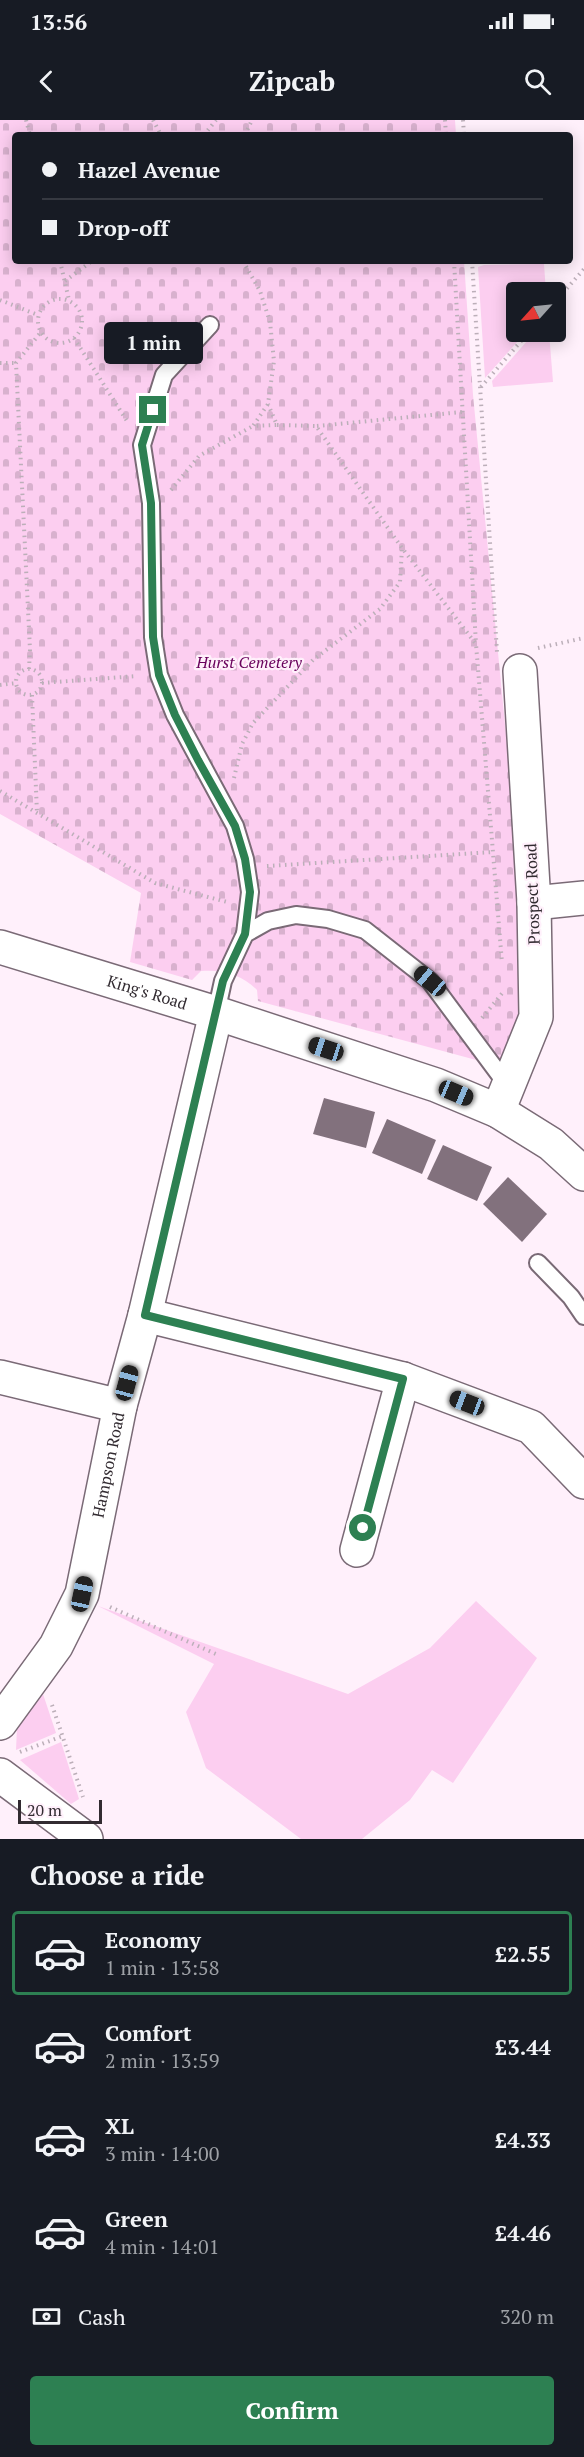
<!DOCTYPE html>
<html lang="en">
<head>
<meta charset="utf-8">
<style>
  :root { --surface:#171b24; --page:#242831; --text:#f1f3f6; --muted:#9ea1a6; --line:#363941; --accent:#2d8052 }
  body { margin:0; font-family:"PT Serif",serif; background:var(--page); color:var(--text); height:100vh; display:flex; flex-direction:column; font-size:22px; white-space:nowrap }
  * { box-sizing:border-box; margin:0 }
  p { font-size:20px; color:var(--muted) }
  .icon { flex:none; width:33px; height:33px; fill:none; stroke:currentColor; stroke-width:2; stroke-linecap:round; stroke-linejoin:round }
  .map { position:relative; height:1719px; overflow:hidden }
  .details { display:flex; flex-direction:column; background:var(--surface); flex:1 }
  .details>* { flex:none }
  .guide { position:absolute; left:12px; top:12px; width:561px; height:132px; border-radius:6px; box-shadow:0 3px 15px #0003; display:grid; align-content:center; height:132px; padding:0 30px; background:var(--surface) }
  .needle { width:39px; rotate:243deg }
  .controls { position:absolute; left:506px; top:162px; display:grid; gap:12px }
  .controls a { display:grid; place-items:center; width:60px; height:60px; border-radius:6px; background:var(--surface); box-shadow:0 3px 15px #0003; font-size:30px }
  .scale { position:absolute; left:18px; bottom:15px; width:84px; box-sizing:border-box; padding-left:6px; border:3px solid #322b31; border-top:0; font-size:16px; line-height:21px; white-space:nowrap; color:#322b31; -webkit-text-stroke:4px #fff0fb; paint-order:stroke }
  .end { position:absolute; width:27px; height:27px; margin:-14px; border:8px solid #2d8052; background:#fff; box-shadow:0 0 0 3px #fff }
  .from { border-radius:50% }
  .bubble { position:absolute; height:42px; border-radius:6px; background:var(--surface); box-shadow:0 3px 15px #0003; font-size:20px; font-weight:600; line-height:42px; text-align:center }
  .car { position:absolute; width:18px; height:36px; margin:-18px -9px; border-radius:8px; box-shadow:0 0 4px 2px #0007; background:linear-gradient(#222 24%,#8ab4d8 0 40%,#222 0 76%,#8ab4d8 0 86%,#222 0) }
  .guide b { display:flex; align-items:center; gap:21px; height:57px; font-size:22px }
  .guide b+b { border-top:2px solid var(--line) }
  .guide i { width:15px; height:15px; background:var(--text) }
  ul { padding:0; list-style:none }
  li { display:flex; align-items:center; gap:18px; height:84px; margin:0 12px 9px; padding:0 18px; border:3px solid transparent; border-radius:6px }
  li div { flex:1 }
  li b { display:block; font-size:22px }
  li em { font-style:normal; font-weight:600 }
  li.on { border-color:var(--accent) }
  li>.icon { width:54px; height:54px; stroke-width:1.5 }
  h2 { padding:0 30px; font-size:27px; line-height:72px }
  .pay { display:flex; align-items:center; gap:15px; height:66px; padding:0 30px; font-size:22px }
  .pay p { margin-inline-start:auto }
  .cta { display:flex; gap:12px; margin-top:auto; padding:12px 30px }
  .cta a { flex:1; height:69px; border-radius:6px; background:var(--accent); color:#fff; font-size:24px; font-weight:600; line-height:69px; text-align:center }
  .status { display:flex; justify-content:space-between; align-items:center; height:42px; padding:0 30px; background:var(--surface); direction:ltr }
  .status svg { height:16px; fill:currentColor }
  header { display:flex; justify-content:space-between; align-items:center; height:78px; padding:0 30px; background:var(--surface); font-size:27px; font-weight:600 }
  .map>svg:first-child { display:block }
  .grass { fill:#fccef0 }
  .cemetery { fill:url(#cemetery-stones) }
  .building { fill:#82717d }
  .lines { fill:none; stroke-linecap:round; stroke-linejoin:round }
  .lane-casing { stroke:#7a6a76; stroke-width:20 }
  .street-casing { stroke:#7a6a76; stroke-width:36 }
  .path { stroke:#bcafb9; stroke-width:4; stroke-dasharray:1.5 4.5; stroke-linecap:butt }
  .lane { stroke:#fff; stroke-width:16 }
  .street { stroke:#fff; stroke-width:33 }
  .route { stroke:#2d8052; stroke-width:8 }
  .labels { text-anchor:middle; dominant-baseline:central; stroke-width:4.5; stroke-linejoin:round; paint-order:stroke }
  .park-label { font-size:16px; font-style:italic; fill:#69015c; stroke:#fff0fb }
  .street-label { font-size:16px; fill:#322b31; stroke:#fff0fb }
</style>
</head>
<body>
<div class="status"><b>13:56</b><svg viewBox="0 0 49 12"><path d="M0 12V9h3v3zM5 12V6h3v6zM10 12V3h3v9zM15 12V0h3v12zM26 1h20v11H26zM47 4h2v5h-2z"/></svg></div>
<header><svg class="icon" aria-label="back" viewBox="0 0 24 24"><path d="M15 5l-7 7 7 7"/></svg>Zipcab<svg class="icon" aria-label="search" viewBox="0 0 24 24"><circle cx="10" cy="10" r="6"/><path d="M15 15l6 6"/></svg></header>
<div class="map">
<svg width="584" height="1719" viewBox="0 0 584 1719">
  <defs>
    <pattern id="cemetery-stones" width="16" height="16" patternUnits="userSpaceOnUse" patternTransform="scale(1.5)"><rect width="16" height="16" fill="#fccef0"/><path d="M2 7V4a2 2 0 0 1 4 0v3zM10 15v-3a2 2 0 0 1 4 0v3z" fill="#d8b1ce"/></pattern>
  </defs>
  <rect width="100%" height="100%" fill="#fff0fb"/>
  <g class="grass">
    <polygon points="544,144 546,172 516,172 516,212 526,212 485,258 478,147 484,145"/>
    <polygon points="535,212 549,212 553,262 493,267 492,261"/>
    <polygon points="476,1481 537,1538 453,1663 432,1650 410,1680 362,1719 301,1719 206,1648 186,1592 214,1544 98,1486 348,1574 430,1528"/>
    <polygon points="43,1574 56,1613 16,1630 17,1608"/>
    <polygon points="61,1622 79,1679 71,1684 20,1640"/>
  </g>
  <path class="cemetery" d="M0,0H455L456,15H15V141H464L473,275L531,872L502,947L258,881L257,870C243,855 222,849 201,851L192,860L130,842L141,773L0,694Z"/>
  <g class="building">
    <polygon points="324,978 375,992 366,1028 313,1014"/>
    <polygon points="387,999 436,1020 422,1054 372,1033"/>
    <polygon points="443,1025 492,1047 477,1081 427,1059"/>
    <polygon points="508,1057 547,1094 522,1122 483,1084"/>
  </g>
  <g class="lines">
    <g class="lane-casing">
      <g id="lane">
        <polyline points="210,205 164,255 142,325 151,383 153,517 159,555 175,595 235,706 245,739 250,772 245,814"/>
        <polyline points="216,893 223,861 245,814 268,801 296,795 328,799 365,810 430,861 508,966"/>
        <polyline points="538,1143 571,1177 584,1196"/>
      </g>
    </g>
    <g class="street-casing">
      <g id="street">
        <polyline points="534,783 584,778"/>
        <path id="s1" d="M0,827L216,893L436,965L498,991L551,1024L584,1054"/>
        <polyline points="498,991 536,897 534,783 520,551"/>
        <polyline points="145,1195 403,1259 531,1307 584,1362"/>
        <polyline points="0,1257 120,1286"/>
        <polyline points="357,1430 403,1259"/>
        <path id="s2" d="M0,1603L56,1526L82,1474L120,1286L145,1195L216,893"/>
        <polyline points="0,1655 86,1719"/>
      </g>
    </g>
    <g class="path">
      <polyline points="26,0 30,15"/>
      <polyline points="153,0 161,15"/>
      <polyline points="445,0 446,15"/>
      <polyline points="463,0 464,15"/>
      <polyline points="204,15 216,0"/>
      <polyline points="245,15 252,0"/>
      <polyline points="60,141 69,180"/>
      <polyline points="243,141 260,171 270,202 274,241 268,284 253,306 277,305 268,284"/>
      <polyline points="454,141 476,524"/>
      <polyline points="472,141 497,532"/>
      <polyline points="65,161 92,141"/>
      <circle cx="60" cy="201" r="22"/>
      <polyline points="0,180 38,195"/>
      <polyline points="555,182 584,149"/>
      <polyline points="74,218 127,301"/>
      <polyline points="0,243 16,243"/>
      <polyline points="481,267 529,212"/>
      <polyline points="277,305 316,306 402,428 476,524 502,843"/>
      <polyline points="317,306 462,292"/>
      <polyline points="171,370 199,336 253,306"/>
      <polyline points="538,528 584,518"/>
      <polyline points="29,549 30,530 16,243 41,212"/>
      <circle cx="29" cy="562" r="13"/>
      <polyline points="42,563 137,556"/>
      <polyline points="0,565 17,563"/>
      <polyline points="32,575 37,693"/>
      <polyline points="234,658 242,624 253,603 313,540 380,489 400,462 402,428"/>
      <polyline points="0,671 155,763 227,782"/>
      <polyline points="267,746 494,732"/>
      <polyline points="482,898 504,871"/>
      <polyline points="110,1487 216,1534"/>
      <polyline points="52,1585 83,1677"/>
      <polyline points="20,1632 63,1616"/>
    </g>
    <use href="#lane" class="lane"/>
    <use href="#street" class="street"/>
  </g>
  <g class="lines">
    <polyline class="route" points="153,290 142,325 151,383 153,517 159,555 175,595 198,640 235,706 245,739 250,772 245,814 223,861 145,1195 403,1259 363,1408"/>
  </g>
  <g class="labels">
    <g class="park-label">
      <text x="249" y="542">Hurst Cemetery</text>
    </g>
    <g class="street-label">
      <text transform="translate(532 774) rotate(-92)">Prospect Road</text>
      <text stroke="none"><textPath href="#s1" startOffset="154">King's Road</textPath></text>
      <text stroke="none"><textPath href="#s2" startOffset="285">Hampson Road</textPath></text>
    </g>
  </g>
</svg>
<div class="controls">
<a><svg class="needle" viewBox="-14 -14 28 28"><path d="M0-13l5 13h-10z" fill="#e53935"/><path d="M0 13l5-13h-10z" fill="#9ea1a6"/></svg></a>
</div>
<div class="scale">20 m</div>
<i class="end from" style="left:363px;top:1408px"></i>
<i class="end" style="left:153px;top:290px"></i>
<div class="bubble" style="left:104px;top:202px;width:99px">1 min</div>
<i class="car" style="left:430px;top:861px;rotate:310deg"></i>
<i class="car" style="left:326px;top:929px;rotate:288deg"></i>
<i class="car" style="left:456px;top:973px;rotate:113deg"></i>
<i class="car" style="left:127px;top:1263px;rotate:15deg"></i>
<i class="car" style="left:467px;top:1283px;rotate:291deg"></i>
<i class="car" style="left:82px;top:1474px;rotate:12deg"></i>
<div class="guide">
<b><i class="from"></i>Hazel Avenue</b>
<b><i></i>Drop-off</b>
</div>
</div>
<section class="details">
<h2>Choose a ride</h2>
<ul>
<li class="on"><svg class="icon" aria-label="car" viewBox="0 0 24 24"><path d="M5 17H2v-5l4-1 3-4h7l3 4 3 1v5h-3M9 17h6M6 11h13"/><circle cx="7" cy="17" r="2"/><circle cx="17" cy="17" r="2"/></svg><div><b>Economy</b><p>1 min · 13:58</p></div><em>£2.55</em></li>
<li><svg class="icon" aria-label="car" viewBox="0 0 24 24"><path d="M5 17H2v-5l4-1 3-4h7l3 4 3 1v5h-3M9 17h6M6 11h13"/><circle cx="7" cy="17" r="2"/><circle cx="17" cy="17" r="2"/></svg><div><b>Comfort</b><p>2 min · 13:59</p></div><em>£3.44</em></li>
<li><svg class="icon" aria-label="car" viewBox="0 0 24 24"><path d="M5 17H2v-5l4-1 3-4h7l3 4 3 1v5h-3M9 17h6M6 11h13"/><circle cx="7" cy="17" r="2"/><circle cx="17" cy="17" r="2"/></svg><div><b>XL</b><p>3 min · 14:00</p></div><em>£4.33</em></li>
<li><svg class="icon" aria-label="car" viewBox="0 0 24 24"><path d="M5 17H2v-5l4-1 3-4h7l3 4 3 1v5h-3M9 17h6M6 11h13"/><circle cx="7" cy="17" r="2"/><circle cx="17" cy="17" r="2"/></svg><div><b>Green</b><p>4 min · 14:01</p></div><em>£4.46</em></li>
</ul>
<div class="pay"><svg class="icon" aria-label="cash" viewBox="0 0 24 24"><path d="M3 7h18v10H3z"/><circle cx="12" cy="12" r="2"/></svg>Cash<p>320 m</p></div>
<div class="cta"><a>Confirm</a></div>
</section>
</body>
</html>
